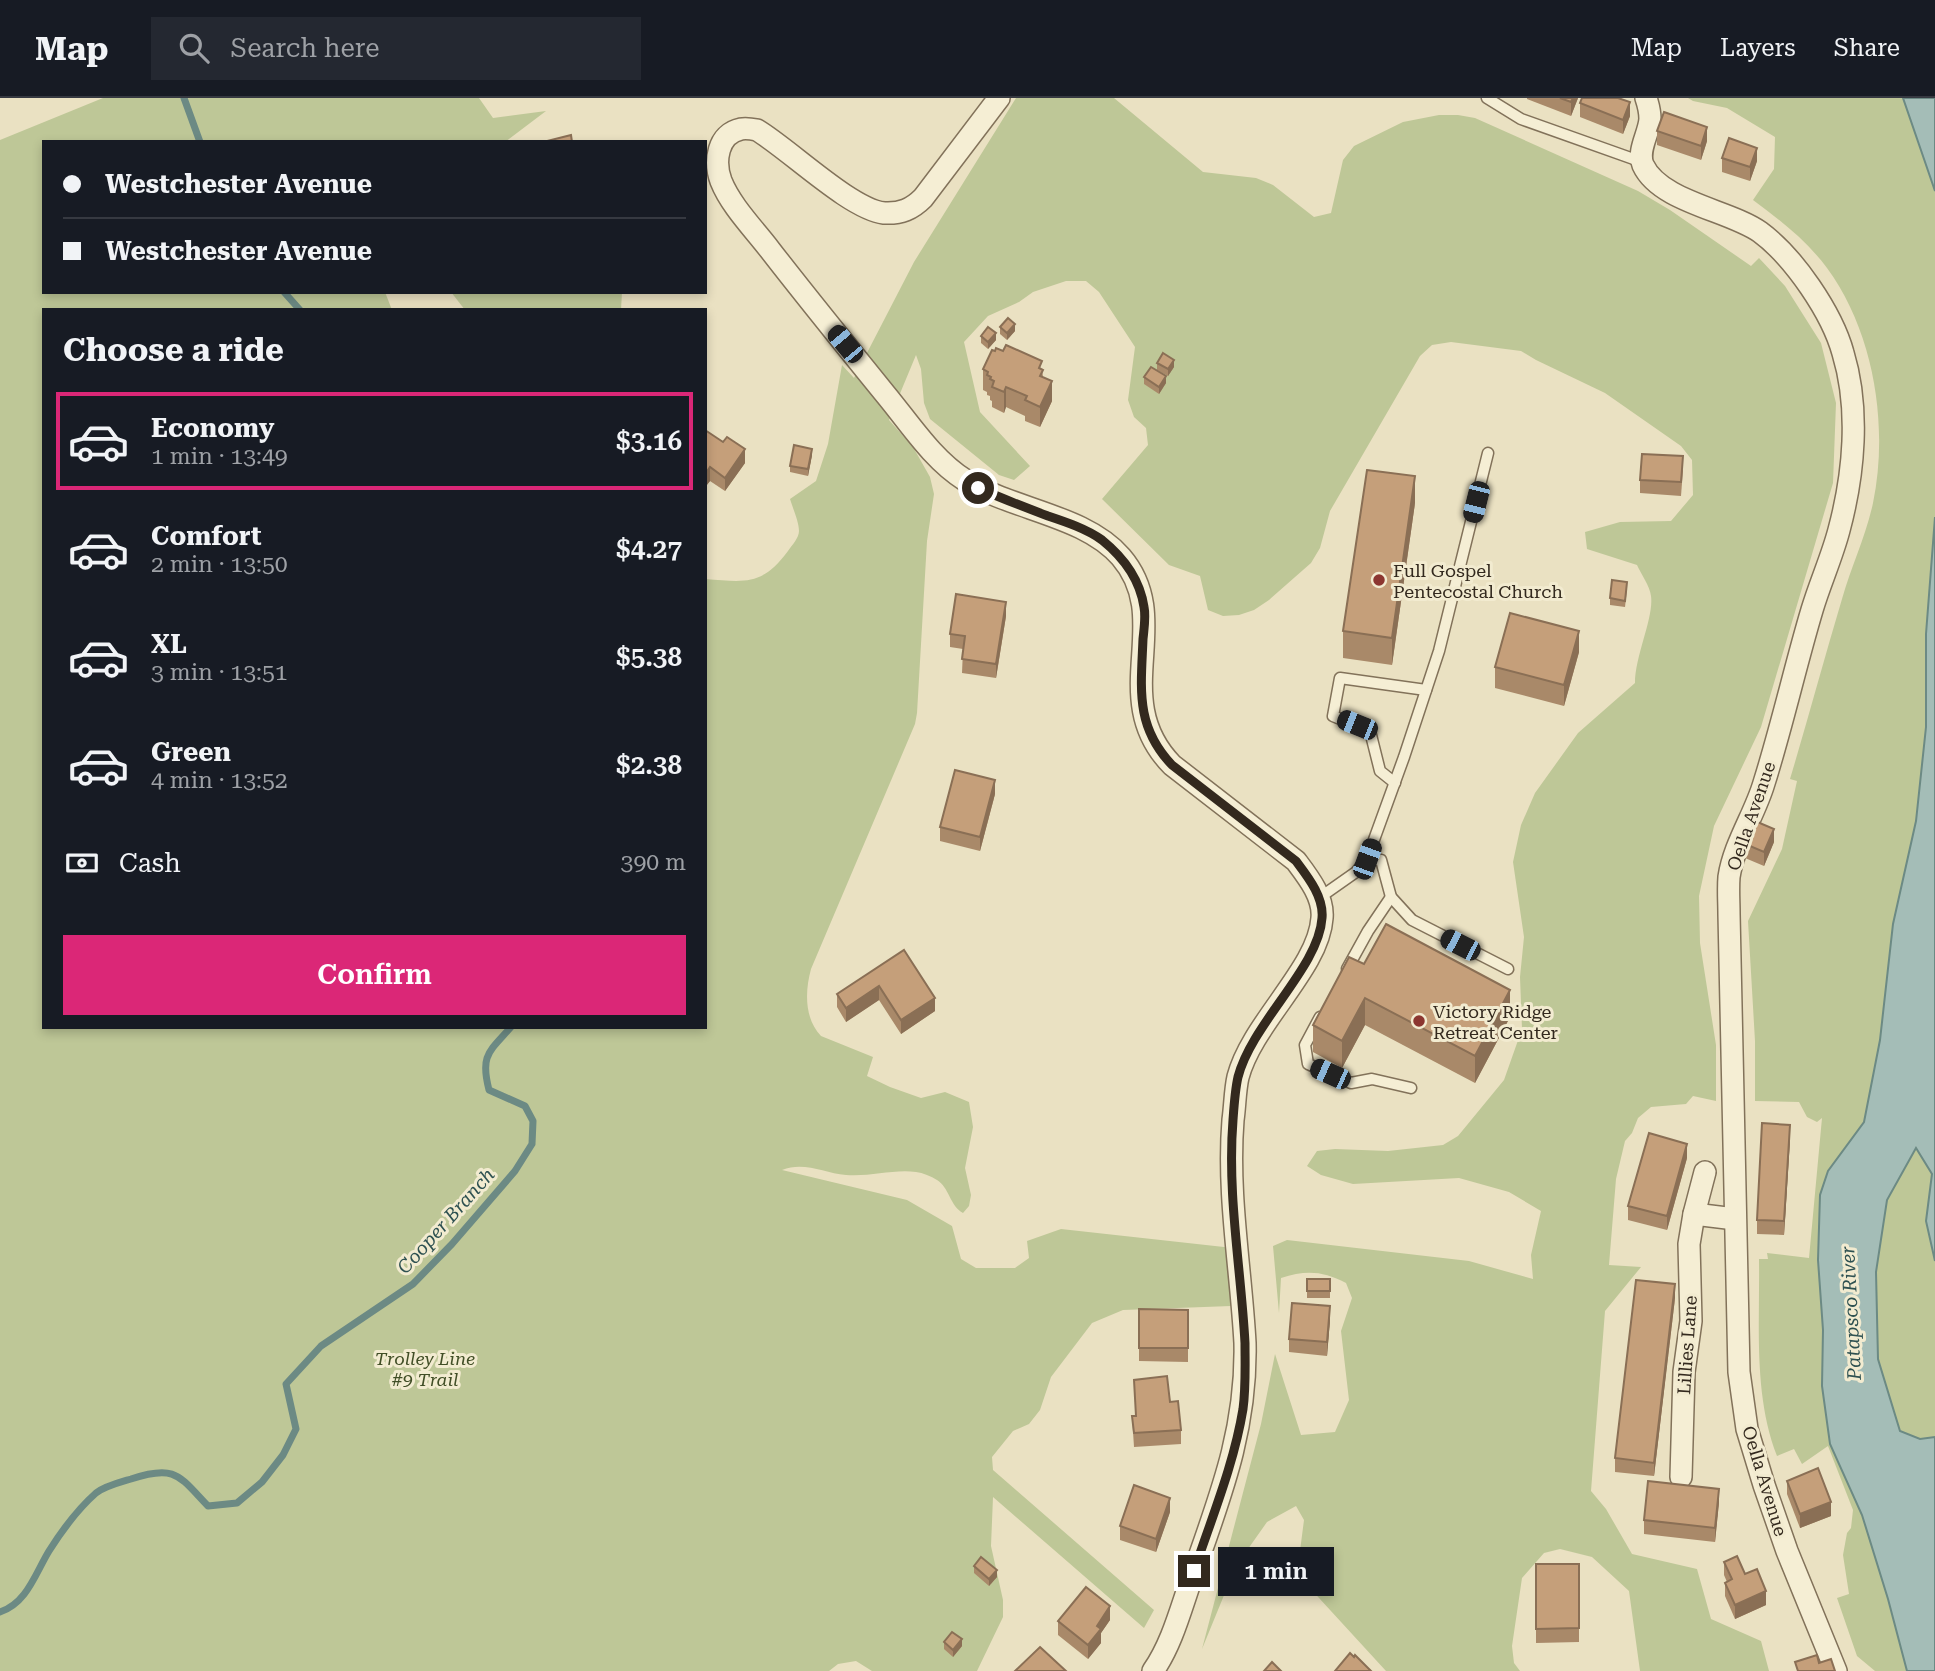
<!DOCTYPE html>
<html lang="en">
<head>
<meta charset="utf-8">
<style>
  :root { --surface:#171b24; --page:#242831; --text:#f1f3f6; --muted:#9ea1a6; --line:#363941; --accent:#db2777 }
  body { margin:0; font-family:"Roboto Serif",serif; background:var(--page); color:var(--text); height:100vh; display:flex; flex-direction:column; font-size:26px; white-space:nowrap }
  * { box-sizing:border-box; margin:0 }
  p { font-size:23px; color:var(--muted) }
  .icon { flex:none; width:38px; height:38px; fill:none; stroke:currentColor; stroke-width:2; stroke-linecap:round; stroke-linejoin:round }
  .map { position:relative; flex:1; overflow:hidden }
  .details { position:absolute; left:42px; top:210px; width:665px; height:721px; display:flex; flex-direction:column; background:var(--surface); border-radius:0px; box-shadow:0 4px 10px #0003 }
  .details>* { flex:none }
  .guide { position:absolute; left:42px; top:42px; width:665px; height:154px; border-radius:0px; box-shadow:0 4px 10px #0003; display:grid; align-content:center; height:154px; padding:0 21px; background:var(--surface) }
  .end { position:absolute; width:32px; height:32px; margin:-16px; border:9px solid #33291e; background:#fff; box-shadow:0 0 0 4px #fff }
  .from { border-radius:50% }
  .bubble { position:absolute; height:49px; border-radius:0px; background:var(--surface); box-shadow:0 4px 10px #0003; font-size:23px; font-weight:600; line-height:49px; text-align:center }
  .car { position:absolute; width:21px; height:42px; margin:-21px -10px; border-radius:9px; box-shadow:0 0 5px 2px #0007; background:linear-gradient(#222 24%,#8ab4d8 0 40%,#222 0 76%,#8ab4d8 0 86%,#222 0) }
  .guide b { display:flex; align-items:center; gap:24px; height:66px; font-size:26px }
  .guide b+b { border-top:2px solid var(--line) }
  .guide i { width:18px; height:18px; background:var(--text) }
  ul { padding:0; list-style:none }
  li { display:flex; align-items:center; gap:21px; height:98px; margin:0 14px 10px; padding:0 7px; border:4px solid transparent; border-radius:0px }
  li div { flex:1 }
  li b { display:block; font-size:26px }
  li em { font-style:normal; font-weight:600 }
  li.active { border-color:var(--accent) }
  li>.icon { width:63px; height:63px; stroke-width:1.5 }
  h2 { padding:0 21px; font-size:32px; line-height:84px }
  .pay { display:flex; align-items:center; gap:18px; height:77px; padding:0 21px; font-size:26px }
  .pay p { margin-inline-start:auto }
  .button { display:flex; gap:14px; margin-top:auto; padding:14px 21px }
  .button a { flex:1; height:80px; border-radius:0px; background:var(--accent); color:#fff; font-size:28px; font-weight:600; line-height:80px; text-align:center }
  header { display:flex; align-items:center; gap:42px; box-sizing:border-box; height:98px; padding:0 35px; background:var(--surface); border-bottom:2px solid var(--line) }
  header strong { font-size:33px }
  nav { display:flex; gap:38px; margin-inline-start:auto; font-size:24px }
  .search { width:490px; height:63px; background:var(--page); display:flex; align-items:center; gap:18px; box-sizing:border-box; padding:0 24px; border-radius:0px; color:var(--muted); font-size:26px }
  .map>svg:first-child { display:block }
  .green { fill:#bec797 }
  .water { fill:#a4bdb7; stroke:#6c8a84; stroke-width:2 }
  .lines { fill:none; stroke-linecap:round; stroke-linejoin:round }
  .stream { stroke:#6c8a84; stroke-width:7 }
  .lane-casing { stroke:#82725a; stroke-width:13 }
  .street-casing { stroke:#82725a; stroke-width:24 }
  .lane { stroke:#f5eed4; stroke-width:10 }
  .street { stroke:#f5eed4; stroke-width:21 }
  .wall { fill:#a98969 }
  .shaded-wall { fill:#8a6f55 }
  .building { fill:#c59f7a; stroke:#8a6f55; stroke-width:2 }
  .route { stroke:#33291e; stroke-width:9 }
  .poi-dot { fill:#8c3630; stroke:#f2ebd0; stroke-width:2.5 }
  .labels { text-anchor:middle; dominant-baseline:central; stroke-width:6; stroke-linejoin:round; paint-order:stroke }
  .poi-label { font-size:18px; fill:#33291e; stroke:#f2ebd0; text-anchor:start }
  .street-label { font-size:18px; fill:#33291e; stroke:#f2ebd0 }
  .park-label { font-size:18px; font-style:italic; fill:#414e26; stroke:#f2ebd0 }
  .water-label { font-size:19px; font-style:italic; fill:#2e5151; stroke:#f2ebd0 }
</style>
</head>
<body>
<header>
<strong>Map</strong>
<div class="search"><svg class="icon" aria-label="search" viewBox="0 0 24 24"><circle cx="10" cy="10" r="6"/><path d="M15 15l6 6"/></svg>Search here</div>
<nav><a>Map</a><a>Layers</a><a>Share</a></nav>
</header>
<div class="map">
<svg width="1935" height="1573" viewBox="0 0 1935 1573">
  <rect width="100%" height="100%" fill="#eae1c2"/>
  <g class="green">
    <path d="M103,0H479L493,20L546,13L505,44H44V194H385L392,212H44V929H705V481C746,484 762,488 788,453C792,447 799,440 799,433C799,424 793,411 790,401L816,383L828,346L842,267L854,280L914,164L1016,0H1114L1203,74L1256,80L1273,87L1314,119L1331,115L1343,62L1354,48L1403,24L1439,17H1458L1475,20L1638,93L1670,112L1751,168L1759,160L1785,188L1821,245L1836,305L1833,385L1761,629L1714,728L1699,798L1700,845L1716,947V1003L1693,998L1686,1006L1651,1009L1638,1020L1632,1035L1625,1043L1616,1081L1609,1167L1641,1169L1605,1213L1591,1393L1606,1411L1632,1456L1697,1471L1711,1521L1761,1543L1769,1573H1640L1629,1493L1592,1459L1560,1451L1544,1455L1522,1480L1512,1548L1514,1565L1520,1573H1386L1297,1476L1304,1422L1296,1408L1267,1424L1236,1468L1202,1551L1261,1326L1275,1256L1301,1337L1335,1334L1349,1302L1341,1233L1352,1200L1346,1185C1323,1173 1306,1172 1281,1180L1279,1215L1273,1148L1287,1142L1469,1163L1533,1181L1531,1157L1541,1113L1509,1094L1459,1080L1353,1086L1321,1077L1307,1068L1317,1053L1335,1051L1388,1053L1443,1047L1458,1038L1504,982L1522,931L1520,879L1524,839L1513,764L1521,727L1535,695L1578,635L1635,585C1635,558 1654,519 1651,498C1650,488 1641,476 1637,467L1587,451L1585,434L1620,424L1671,423L1693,397L1692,362L1681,348L1605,295L1536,262L1521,253L1451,244L1432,247L1420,258L1330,413L1320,450L1311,465L1269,502L1254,512L1239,517L1223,518L1208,512L1200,478L1169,467L1102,401L1148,347L1146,330L1134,319L1128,302L1135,249L1099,194L1086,183H1066L1033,194L1019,204L988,218L964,244L980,314L1030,368L1014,382L999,377L930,321L924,305L921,271L916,257L889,322L913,349L930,379L934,396L927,443L917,615L915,626L811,871C805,893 804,920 821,938L873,959L867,978L890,989L921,1000L945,994L969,1004L973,1029L965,1070L971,1097L969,1108L963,1115C950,1108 949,1089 937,1082C931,1078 923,1075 916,1074C893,1071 870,1079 846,1077C824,1075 804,1063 782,1072L907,1102L952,1128L961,1161L976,1170H1015L1029,1160L1027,1143L1061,1131L1233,1150L1231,1208L1123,1212L1092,1225L1051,1279L1040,1312L1029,1326L1013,1333L992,1359L993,1372L1154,1512L1144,1530L993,1399L991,1448L1003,1502V1519L977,1573H872L856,1563L838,1566L829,1573H0V42Z"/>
    <path d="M1688,0H1935V1573H1875L1857,1558L1837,1500L1849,1496L1843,1457L1847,1435L1851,1430L1853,1412L1828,1348L1802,1366L1794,1351L1777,1358C1753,1296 1760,1226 1759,1161H1768L1767,1155L1809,1160L1822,1020L1817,1024L1807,1019L1799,1004L1755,1003V943L1748,823L1782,751L1797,683L1790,681C1808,621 1824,561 1842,501C1851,469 1866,438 1873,405C1889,328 1874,234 1827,170C1807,143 1780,122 1753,102L1774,71L1775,39L1727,10L1693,3Z"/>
    <polygon points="451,194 622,194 621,212 465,212"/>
  </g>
  <g class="water">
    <polygon points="1903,0 1935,0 1935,93"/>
    <polygon points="1935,419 1935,1163 1926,1123 1932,1076 1916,1050 1887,1102 1876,1174 1878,1261 1900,1333 1920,1341 1935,1339 1935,1573 1907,1573 1888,1501 1862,1417 1830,1346 1822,1288 1823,1232 1818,1162 1820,1097 1828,1073 1864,1024 1880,942 1893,826 1916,723 1926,629 1926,536"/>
  </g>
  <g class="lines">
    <g class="stream">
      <polyline points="184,0 200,44"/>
      <polyline points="284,194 300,212"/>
      <path d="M0,1514C27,1505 35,1476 49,1453C61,1434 79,1410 96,1395C105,1388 121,1384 131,1381C176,1366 179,1378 208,1408L237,1405L262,1384L283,1357L296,1331L286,1286L321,1248L413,1186L452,1146L515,1073L532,1046L533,1023L525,1008L489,992C480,957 489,954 511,929"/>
    </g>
    <g class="lane-casing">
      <g id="lane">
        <polyline points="1487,0 1521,21 1642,64"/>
        <polyline points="1395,685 1380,673 1370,633 1333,618 1340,580 1426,592"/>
        <polyline points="1367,761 1404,659 1439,553 1488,355"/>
        <polyline points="1319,800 1356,774 1367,761 1381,762 1391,799 1412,822 1508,871"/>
        <polyline points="1347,871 1368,833 1391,799"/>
        <polyline points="1320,919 1305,947 1308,966 1351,985 1372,981 1411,990"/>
      </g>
    </g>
    <g class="street-casing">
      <g id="street">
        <path d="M999,0L923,100C912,111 901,116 884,115C850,111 789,51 757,32C752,31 746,30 741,31C717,36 714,64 721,83C731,108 754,131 770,152C808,201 847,249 886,297C910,326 933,362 965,382C1012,412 1085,417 1121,459C1176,523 1106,599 1172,667L1296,763C1308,779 1324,799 1322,820C1319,870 1252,925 1238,979C1235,992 1235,1008 1233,1022C1227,1096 1241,1171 1245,1245C1247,1332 1220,1399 1192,1479C1181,1510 1172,1546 1153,1573"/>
        <path d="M1646,0C1648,6 1650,14 1650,21C1649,36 1637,52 1643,67C1660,104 1729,112 1760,134C1794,159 1832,215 1843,255C1860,311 1854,376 1839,432C1832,459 1820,485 1812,512C1795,569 1782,628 1764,685C1755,716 1734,746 1729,779C1728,791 1729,804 1729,816L1739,1274L1747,1331L1764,1387L1787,1453L1836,1573"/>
        <polyline points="1694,1116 1705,1074"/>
        <polyline points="1681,1379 1684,1274 1691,1223 1689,1146 1694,1116 1735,1121"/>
      </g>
    </g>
    <use href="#lane" class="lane"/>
    <use href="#street" class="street"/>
  </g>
  <g class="wall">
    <polygon points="1527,0 1578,0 1571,18 1527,1"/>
    <polygon points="1580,5 1630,18 1623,36 1580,19"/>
    <polygon points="1657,33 1707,43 1701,62 1657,47"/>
    <polygon points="1722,60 1757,63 1750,83 1722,74"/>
    <polygon points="1000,229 1015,233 1007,242 1000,236"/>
    <polygon points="981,238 996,242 988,251 981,245"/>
    <polygon points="1157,265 1174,269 1168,278 1157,272"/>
    <polygon points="983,271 1042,271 1043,279 1052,303 1040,329 1025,323 1025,318 1006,309 1004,315 992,309 992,303 990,302 990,298 987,297 987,294 983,292"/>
    <polygon points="1144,279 1166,285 1159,296 1144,286"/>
    <polygon points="705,332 745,365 725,393 710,383 706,388 705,387"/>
    <polygon points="812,357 808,378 790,374 790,368"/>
    <polygon points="1683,372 1681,398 1640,395 1640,382"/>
    <polygon points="1415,405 1392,567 1343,560 1343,533"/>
    <polygon points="1627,491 1625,509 1610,507 1610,500"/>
    <polygon points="1006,518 996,580 962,575 963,551 950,549 950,536"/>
    <polygon points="1579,554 1564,608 1495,590 1495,569"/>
    <polygon points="995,696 980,753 940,743 940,729"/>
    <polygon points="1774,744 1764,768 1745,760 1745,746"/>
    <polygon points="904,852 935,913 901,936 879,902 846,924 837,909 837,896"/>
    <polygon points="1364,866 1510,919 1475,985 1365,927 1342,970 1313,954 1313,927"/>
    <polygon points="1790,1041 1784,1137 1757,1136 1757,1122"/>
    <polygon points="1687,1060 1667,1132 1628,1122 1628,1108"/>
    <rect x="1307" y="1181" width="23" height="19"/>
    <polygon points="1675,1200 1654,1378 1615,1374 1615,1360"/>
    <polygon points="1139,1211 1188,1212 1188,1264 1139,1263"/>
    <polygon points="1330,1222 1327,1258 1289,1254 1289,1241"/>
    <polygon points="1134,1282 1170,1304 1181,1332 1181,1346 1134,1349 1132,1318 1136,1318"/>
    <polygon points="1787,1383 1831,1418 1800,1430 1787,1396"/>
    <polygon points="1719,1404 1715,1444 1644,1436 1644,1422"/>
    <polygon points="1170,1414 1156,1454 1120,1442 1120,1428"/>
    <polygon points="1724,1464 1745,1476 1766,1507 1735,1521 1725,1498 1725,1485 1727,1484 1724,1477"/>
    <polygon points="1536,1466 1579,1466 1579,1544 1536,1545"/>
    <polygon points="974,1468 997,1479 989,1488 974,1475"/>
    <polygon points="1110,1522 1101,1535 1101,1545 1088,1561 1058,1537 1058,1523"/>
    <polygon points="944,1544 962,1548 953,1559 944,1551"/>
  </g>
  <g class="shaded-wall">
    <polygon points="1573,0 1578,0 1571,18 1571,4"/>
    <polygon points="1630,4 1630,18 1623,36 1623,22"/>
    <polygon points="1707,29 1707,43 1701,62 1701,48"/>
    <polygon points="1757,50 1757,63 1750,83 1750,69"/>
    <polygon points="1015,226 1015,233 1007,242 1007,235"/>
    <polygon points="996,235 996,242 988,251 988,244"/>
    <polygon points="1174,262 1174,269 1168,278 1168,271"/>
    <polygon points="1166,278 1166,285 1159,296 1159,289"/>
    <polygon points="1052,283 1052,303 1040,329 1040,309"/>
    <polygon points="1006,289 1006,309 1004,315 1004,294"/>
    <polygon points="745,351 745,365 725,393 725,380"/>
    <polygon points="812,351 812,357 808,378 808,371"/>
    <polygon points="710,369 710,383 706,388 706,375"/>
    <polygon points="1415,378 1415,405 1392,567 1392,540"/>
    <polygon points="1006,504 1006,518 996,580 996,566"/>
    <polygon points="1579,533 1579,554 1564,608 1564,587"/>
    <polygon points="995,682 995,696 980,753 980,739"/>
    <polygon points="1774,731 1774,744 1764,768 1764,754"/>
    <polygon points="879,888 879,902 846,924 846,910"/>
    <polygon points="1510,892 1510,919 1475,985 1475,958"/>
    <polygon points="935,900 935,913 901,936 901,922"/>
    <polygon points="1365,900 1365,927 1342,970 1342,943"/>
    <polygon points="1790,1027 1790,1041 1784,1137 1784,1123"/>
    <polygon points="1687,1046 1687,1060 1667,1132 1667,1118"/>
    <polygon points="1675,1186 1675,1200 1654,1378 1654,1365"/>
    <polygon points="1330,1208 1330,1222 1327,1258 1327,1244"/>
    <polygon points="1719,1391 1719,1404 1715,1444 1715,1430"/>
    <polygon points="1170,1400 1170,1414 1156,1454 1156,1441"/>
    <polygon points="1831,1404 1831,1418 1800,1430 1800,1416"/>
    <polygon points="997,1472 997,1479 989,1488 989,1481"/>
    <polygon points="1766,1493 1766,1507 1735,1521 1735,1507"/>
    <polygon points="1110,1508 1110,1522 1101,1535 1101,1545 1088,1561 1088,1547 1097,1528"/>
    <polygon points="962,1541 962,1548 953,1559 953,1552"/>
  </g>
  <g class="building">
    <polygon points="1560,0 1573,0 1571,4"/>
    <polygon points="1582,0 1618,0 1630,4 1623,22 1580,5"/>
    <polygon points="1664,14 1707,29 1701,48 1657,33"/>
    <polygon points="571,37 572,44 547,44 547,43"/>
    <polygon points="1729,40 1757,50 1750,69 1722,60"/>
    <polygon points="1008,220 1015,226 1007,235 1000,229"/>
    <polygon points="988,229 996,235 988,244 981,238"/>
    <polygon points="1006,247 1042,263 1039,270 1043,272 1040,278 1052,283 1040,309 1025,302 1027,298 1006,289 1004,294 992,289 994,283 990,281 991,279 987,277 988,274 983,271 992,252 995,253 996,250 1003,253"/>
    <polygon points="1163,255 1174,262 1168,271 1157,265"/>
    <polygon points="1151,269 1166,278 1159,289 1144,279"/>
    <polygon points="705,332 723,344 727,339 745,351 725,380 710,369 706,375 705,374"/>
    <polygon points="794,347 812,351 808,371 790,368"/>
    <polygon points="1642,356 1683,358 1681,384 1640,382"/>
    <polygon points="1367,372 1415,378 1392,540 1343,533"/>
    <polygon points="1612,482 1627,484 1625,503 1610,500"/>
    <polygon points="956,496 1006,504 996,566 962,561 965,538 950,536"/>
    <polygon points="1510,515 1579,533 1564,587 1495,569"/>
    <polygon points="955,672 995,682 980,739 940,729"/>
    <polygon points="1755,723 1774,731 1764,754 1745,746"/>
    <polygon points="1386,826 1510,892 1475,958 1365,900 1342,943 1313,927 1349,859 1364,866"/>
    <polygon points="904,852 935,900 901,922 879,888 846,910 837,896"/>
    <polygon points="1762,1025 1790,1027 1784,1123 1757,1122"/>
    <polygon points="1649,1035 1687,1046 1667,1118 1628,1108"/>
    <rect x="1307" y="1181" width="23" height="12"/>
    <polygon points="1636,1182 1675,1186 1654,1365 1615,1360"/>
    <polygon points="1292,1205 1330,1208 1327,1244 1289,1241"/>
    <polygon points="1139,1211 1188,1212 1188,1250 1139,1250"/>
    <polygon points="1167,1278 1170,1304 1178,1303 1181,1332 1134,1335 1132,1318 1136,1318 1134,1282"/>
    <polygon points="1818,1370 1831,1404 1800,1416 1787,1383"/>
    <polygon points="1648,1383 1719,1391 1715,1430 1644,1422"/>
    <polygon points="1134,1387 1170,1400 1156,1441 1120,1428"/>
    <polygon points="1737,1458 1745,1476 1757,1471 1766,1493 1735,1507 1725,1485 1732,1481 1724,1464"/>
    <polygon points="981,1459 997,1472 989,1481 974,1468"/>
    <polygon points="1536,1466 1579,1466 1579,1530 1536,1531"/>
    <polygon points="1086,1489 1110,1508 1097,1528 1101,1531 1088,1547 1058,1523"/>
    <polygon points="952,1534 962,1541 953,1552 944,1544"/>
    <polygon points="1040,1549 1066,1573 1015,1573"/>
    <polygon points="1350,1555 1354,1559 1355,1557 1371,1573 1335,1573"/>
    <polygon points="1817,1557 1819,1565 1831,1561 1835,1573 1798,1573 1795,1564"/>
    <polygon points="1272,1564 1281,1573 1264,1573"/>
  </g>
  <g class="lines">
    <path class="route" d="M978,390C1001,400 1024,409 1048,418C1066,424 1087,431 1102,442C1123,459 1140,482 1144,509C1146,519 1144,531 1143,541C1141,591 1135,628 1172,667L1296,763C1308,779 1324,799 1322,820C1319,869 1252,925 1238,979C1235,992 1234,1008 1233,1022C1227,1096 1241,1171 1245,1245C1245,1267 1246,1289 1243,1311C1234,1366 1212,1419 1194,1473"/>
  </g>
  <g class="poi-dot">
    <circle cx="1379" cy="482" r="7"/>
    <circle cx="1419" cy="923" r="7"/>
  </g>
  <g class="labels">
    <g class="poi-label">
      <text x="1393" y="472">Full Gospel<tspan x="1393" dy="21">Pentecostal Church</tspan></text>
      <text x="1433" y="913">Victory Ridge<tspan x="1433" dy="21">Retreat Center</tspan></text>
    </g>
    <g class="street-label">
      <text transform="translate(1751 718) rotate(-71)">Oella Avenue</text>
      <text transform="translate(1687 1247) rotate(-86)">Lillies Lane</text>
      <text transform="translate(1765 1383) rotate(73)">Oella Avenue</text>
    </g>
    <g class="park-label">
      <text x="425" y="1260">Trolley Line<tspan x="425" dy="21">#9 Trail</tspan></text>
    </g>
    <g class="water-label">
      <text transform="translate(446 1123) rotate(-48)">Cooper Branch</text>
      <text transform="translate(1851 1215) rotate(-93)">Patapsco River</text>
    </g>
  </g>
</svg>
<i class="end from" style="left:978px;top:390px"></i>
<i class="end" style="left:1194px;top:1473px"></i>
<div class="bubble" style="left:1218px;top:1449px;width:116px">1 min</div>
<i class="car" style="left:845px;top:246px;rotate:320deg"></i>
<i class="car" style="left:1476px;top:404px;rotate:194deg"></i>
<i class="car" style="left:1357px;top:627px;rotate:292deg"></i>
<i class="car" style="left:1367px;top:761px;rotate:20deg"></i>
<i class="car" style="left:1460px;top:847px;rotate:297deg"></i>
<i class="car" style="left:1330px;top:976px;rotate:294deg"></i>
<div class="guide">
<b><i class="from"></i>Westchester Avenue</b>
<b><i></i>Westchester Avenue</b>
</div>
<section class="details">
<h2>Choose a ride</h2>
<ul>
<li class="active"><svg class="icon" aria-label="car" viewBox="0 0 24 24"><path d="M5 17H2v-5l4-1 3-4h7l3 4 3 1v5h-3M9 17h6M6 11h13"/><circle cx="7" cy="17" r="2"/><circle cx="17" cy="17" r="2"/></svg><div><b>Economy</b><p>1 min · 13:49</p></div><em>$3.16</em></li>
<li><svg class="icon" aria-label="car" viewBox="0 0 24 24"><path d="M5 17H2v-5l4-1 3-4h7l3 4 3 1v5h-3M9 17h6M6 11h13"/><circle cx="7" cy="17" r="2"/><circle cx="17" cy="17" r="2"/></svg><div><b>Comfort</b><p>2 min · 13:50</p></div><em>$4.27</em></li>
<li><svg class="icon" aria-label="car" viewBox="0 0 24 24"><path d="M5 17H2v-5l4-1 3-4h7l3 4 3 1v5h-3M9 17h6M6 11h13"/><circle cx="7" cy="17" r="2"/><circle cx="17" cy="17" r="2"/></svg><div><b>XL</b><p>3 min · 13:51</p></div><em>$5.38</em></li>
<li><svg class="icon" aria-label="car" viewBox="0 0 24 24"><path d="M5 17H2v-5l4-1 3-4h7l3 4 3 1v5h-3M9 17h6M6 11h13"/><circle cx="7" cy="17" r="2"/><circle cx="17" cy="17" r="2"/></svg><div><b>Green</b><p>4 min · 13:52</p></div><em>$2.38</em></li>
</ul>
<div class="pay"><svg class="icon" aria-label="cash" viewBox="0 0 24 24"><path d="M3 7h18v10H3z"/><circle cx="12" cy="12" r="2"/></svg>Cash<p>390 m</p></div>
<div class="button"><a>Confirm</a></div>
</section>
</div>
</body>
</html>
